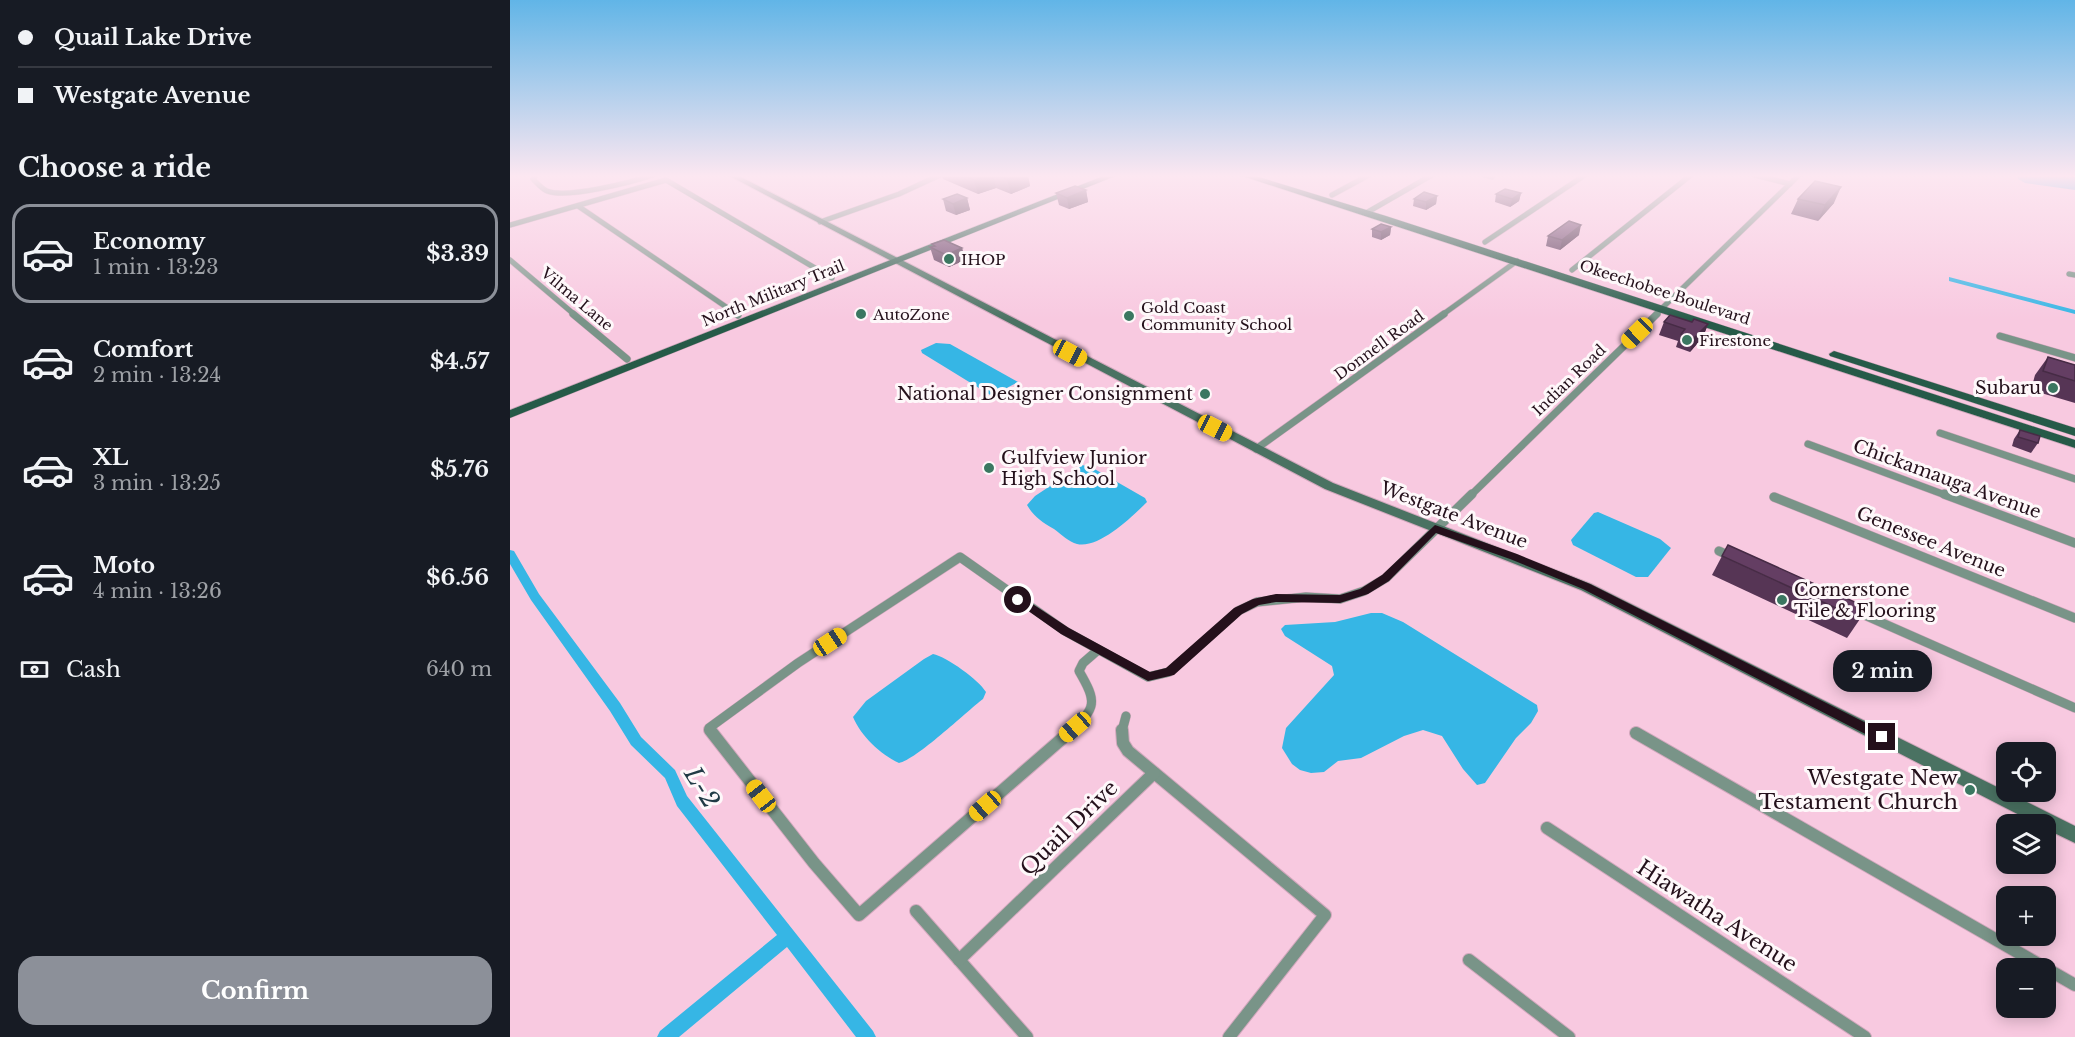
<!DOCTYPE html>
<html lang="en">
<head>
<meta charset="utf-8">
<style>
  :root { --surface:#171b24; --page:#242831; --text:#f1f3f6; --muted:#9ea1a6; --line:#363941; --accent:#8c9099 }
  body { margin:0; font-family:"Libre Baskerville",serif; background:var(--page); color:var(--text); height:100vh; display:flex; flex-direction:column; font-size:22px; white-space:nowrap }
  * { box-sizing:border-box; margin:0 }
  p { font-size:20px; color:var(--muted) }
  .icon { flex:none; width:33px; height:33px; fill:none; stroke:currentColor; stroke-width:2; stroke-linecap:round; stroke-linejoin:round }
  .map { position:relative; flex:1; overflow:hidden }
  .sheet { display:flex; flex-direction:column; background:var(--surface); width:510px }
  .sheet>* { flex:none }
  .banner { display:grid; align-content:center; height:132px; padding:0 18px; background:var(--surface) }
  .tools { position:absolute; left:1486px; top:742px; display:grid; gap:12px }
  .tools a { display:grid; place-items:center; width:60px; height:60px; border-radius:12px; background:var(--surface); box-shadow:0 3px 15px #0003; font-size:30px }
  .end { position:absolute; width:27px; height:27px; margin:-14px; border:8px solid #24101b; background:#fff; box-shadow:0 0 0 3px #fff }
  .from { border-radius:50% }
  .bubble { position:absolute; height:42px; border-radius:18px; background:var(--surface); box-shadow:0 3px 15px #0003; font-size:20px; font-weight:700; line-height:42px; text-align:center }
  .car { position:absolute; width:18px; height:36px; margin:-18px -9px; border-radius:8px; box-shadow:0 0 4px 2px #0007; background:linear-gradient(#f5c518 24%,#345 0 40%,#f5c518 0 76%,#345 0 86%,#f5c518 0) }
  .banner b { display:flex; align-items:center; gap:21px; height:57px; font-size:22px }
  .banner b+b { border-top:2px solid var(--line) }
  .banner i { width:15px; height:15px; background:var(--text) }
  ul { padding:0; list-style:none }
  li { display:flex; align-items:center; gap:18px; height:99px; margin:0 12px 9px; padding:0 6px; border:3px solid transparent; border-radius:18px }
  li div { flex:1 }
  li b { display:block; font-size:22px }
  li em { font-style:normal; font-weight:700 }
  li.on { border-color:var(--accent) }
  li>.icon { width:54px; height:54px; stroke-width:1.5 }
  h2 { padding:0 18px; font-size:27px; line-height:72px }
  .pay { display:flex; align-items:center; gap:15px; height:66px; padding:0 18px; font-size:22px }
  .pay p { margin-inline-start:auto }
  .button { display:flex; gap:12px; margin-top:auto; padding:12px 18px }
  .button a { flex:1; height:69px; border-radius:18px; background:var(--accent); color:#fff; font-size:24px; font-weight:700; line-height:69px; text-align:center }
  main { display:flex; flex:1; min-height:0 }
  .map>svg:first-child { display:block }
  .water { fill:#36b6e5 }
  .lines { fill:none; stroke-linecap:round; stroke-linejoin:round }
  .canal { fill:#36b6e5; fill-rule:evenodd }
  .street-far3-casing { stroke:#d2a8bd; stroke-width:6 }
  .street-far2-casing { stroke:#d2a8bd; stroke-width:8 }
  .street-far1-casing { stroke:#d2a8bd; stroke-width:10 }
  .street-casing { stroke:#d2a8bd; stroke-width:14 }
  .secondary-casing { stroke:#d2a8bd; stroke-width:2 }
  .primary-casing { stroke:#d2a8bd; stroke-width:1 }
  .street-far3 { stroke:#799488; stroke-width:5 }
  .street-far2 { stroke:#799488; stroke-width:7 }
  .street-far1 { stroke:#799488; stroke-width:9 }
  .street { stroke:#799488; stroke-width:12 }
  .secondary { fill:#4a7262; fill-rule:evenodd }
  .primary { fill:#265a48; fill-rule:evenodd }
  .wall { fill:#563555 }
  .shaded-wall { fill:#462b45 }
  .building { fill:#643e63; stroke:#462b45; stroke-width:1.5 }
  .route { fill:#24101b }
  .poi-dot { fill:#3b7761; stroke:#fef8fa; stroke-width:2 }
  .labels { text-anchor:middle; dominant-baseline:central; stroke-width:6; stroke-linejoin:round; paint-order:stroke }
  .far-poi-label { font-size:15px; fill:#24101b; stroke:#fef8fa; text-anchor:start }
  .far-street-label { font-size:15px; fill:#24101b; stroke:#fef8fa }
  .poi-label { font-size:18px; fill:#24101b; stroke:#fef8fa; text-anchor:end }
  .street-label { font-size:18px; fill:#24101b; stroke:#fef8fa }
  .near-poi-label { font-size:21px; fill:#24101b; stroke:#fef8fa; text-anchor:end }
  .near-street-label { font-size:21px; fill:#24101b; stroke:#fef8fa }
  .near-water-label { font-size:24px; font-style:italic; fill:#213b46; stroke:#fef8fa }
</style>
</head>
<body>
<main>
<section class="sheet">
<div class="banner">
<b><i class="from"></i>Quail Lake Drive</b>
<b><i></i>Westgate Avenue</b>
</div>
<h2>Choose a ride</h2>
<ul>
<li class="on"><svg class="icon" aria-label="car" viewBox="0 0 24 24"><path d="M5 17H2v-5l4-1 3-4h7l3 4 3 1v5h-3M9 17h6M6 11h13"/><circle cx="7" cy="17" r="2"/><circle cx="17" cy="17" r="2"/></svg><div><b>Economy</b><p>1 min · 13:23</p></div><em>$3.39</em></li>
<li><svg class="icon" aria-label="car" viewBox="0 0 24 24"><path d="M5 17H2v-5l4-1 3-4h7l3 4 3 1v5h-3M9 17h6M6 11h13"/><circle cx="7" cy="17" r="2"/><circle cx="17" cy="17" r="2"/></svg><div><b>Comfort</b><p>2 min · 13:24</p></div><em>$4.57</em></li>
<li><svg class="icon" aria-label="car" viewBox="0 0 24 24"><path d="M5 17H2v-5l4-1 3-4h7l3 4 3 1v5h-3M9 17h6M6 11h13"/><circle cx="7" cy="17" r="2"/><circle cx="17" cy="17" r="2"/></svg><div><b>XL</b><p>3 min · 13:25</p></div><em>$5.76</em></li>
<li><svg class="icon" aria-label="car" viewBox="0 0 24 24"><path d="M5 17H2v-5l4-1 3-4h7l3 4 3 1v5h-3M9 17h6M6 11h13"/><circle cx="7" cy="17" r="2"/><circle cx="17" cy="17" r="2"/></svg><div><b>Moto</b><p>4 min · 13:26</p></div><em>$6.56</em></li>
</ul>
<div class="pay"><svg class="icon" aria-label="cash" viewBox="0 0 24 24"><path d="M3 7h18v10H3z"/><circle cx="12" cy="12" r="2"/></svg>Cash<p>640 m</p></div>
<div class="button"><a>Confirm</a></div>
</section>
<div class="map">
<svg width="1565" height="1037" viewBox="0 0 1565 1037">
  <rect width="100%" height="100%" fill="#f8c9e0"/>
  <g class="water">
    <polygon points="1507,175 1565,177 1565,190 1515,183 1508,179"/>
    <polygon points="426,343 440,344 508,382 482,396 412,353 411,350"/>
    <path d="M572,465L581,467L635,498L637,502C622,517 589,549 567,544C559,542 551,534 544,529C532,522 524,517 517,505L525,496Z"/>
    <polygon points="1088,512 1150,539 1161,548 1138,577 1126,577 1063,545 1061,540 1084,513"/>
    <polygon points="861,613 872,613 893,622 1027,705 1028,711 1021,723 1006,738 975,783 967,785 953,769 932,736 913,730 894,736 851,758 828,761 814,772 801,773 790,770 782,764 772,748 776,728 824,675 822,666 775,636 771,629 775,625 825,622"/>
    <path d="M423,654C437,657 469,680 476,692L473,699C456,712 406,760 389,763C370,754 351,736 343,717L356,701L414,659Z"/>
  </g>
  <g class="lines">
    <g class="canal">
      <polygon points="1439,277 1565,310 1565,314 1439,281"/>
      <polygon points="0,550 4,551 29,594 110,703 131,737 165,770 177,796 363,1031 366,1037 346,1037 277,947 169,1037 147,1037 150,1031 267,935 167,806 155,778 121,745 100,711 21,600 0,564"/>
    </g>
    <g class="street-far3-casing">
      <g id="street-far3">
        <path d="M26,175L23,179C27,183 32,189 37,191C57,199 122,182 143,175"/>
        <polyline points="975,175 982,177"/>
        <polyline points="1245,175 1280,184"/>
        <polyline points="822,195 859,175"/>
        <polyline points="68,206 228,315"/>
        <polyline points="856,213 922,175"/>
        <polyline points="310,222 389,194 430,175"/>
        <polyline points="0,225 156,180 322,278"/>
        <polyline points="975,242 1075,175"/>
        <polyline points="0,260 65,315"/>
        <polyline points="1062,270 1181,175"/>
        <polyline points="1559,274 1565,275"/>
        <polyline points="932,315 1007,261"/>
        <polyline points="1145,315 1289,175"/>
      </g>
    </g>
    <g class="street-far2-casing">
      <g id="street-far2">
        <polyline points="63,314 117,359"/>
        <polyline points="226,314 228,315"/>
        <polyline points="1490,336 1565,358"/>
        <polyline points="1430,433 1565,479"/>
        <polyline points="1298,444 1438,496"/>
        <polyline points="746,449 934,314"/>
        <polyline points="960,496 1147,314"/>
      </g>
    </g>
    <g class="street-far1-casing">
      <g id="street-far1">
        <polyline points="1434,494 1565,543"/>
        <polyline points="1264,497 1565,618"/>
        <polyline points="1209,551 1224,558"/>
        <polyline points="1343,610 1565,708"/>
        <polyline points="202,731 199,728 288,663 450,557 555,631 638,677 659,672 728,611 747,602 796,597 830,599 854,591 876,578 962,494"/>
        <path d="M560,731C587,708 587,702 569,671L573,663L588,650"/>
        <polyline points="612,731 616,716"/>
      </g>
    </g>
    <g class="street-casing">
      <g id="street">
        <polyline points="200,730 304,863 349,915 562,730"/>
        <polyline points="612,730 613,743 618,751 815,915 719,1037"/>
        <polyline points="1126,733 1565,985"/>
        <polyline points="1037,828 1355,1037"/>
        <polyline points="406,911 517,1037"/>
        <polyline points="449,960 644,773"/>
        <polyline points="959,960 1059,1037"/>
      </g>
    </g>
    <g class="secondary-casing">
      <polygon id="secondary" points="218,175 227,175 823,483 1081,584 1565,826 1565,843 1536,829 1536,825 1529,825 1071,590 815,489"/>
    </g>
    <g class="primary-casing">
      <g id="primary">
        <polygon points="596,175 608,175 0,418 0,410"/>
        <polygon points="729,175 742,175 876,216 1565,440 1565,448"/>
        <polygon points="1324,351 1565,428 1565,436 1320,356 1319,354"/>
      </g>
    </g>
    <use href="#street-far3" class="street-far3"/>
    <use href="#street-far2" class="street-far2"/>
    <use href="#street-far1" class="street-far1"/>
    <use href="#street" class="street"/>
    <use href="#secondary" class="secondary"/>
    <use href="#primary" class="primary"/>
  </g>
  <g class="wall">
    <polygon points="432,175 518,175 520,186 501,194 486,188 468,194 433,179"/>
    <polygon points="576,190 578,202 559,209 549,205 546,193"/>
    <polygon points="1011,193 1009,201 1000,207 985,202 986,194"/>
    <polygon points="927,196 926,204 916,210 903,206 904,199"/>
    <polygon points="457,198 460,210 446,215 436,211 433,199"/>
    <polygon points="1288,199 1324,203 1308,221 1281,214"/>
    <polygon points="881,227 880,235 871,240 862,237 862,229"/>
    <polygon points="1069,235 1050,250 1036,246 1038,236"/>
    <polygon points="422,244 452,248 455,260 439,267 424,260 420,247 423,246"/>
    <polygon points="1154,322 1182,322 1198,324 1193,337 1180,352 1166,347 1168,341 1149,335"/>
    <polygon points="1538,357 1565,365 1565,403 1521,390 1525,375"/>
    <polygon points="1510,430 1528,443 1521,453 1502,446 1504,439"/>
    <polygon points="1212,556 1350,619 1337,638 1202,575"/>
  </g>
  <g class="shaded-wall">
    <polygon points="477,175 483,175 486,188 468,194 464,180"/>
    <polygon points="504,175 518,175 520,186 501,194 497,179"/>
    <polygon points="1331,187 1324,203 1308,221 1315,205"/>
    <polygon points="576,190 578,202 559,209 557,198"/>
    <polygon points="1011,193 1009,201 1000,207 1002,199"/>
    <polygon points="927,196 926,204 916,210 916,202"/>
    <polygon points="457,198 460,210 446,215 443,204"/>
    <polygon points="1071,225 1069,235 1050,250 1052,240"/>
    <polygon points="881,227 880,235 871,240 871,232"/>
    <polygon points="452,248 455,260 439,267 436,255"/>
    <polygon points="1198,324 1193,337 1180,352 1184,338"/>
  </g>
  <g class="building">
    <polygon points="454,175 477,175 464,180"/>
    <polygon points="487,175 508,175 497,179"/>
    <polygon points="1305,181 1331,187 1315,205 1288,199"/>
    <polygon points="565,186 576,190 557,198 546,193"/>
    <polygon points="995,189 1011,193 1002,199 986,194"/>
    <polygon points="914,192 927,196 916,202 904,199"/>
    <polygon points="447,194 457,198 443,204 433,199"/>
    <polygon points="1059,221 1071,225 1052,240 1038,236"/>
    <polygon points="871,224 881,227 871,232 862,229"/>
    <polygon points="434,240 452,248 436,255 420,247 425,246 422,244"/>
    <polygon points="1160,315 1182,322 1184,319 1198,324 1184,338 1171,334 1175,329 1154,322"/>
    <polygon points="1538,357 1565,365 1565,381 1533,371"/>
    <polygon points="1510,430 1530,436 1528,443 1508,437"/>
    <polygon points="1218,545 1356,607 1350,619 1212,556"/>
  </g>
  <linearGradient id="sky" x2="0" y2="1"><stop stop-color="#61b5e7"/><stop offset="0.55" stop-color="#fce7f1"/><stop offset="1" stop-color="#fce7f1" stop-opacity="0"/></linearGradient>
  <rect width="1565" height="320" fill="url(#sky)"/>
  <polygon class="route" points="925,525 1007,554 1080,584 1376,733 1378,737 1376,740 1367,740 1073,589 1000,559 926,533 879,581 858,594 830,603 766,602 749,605 732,614 664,675 638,681 551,634 503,600 508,596 512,597 559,628 640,672 656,668 724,608 743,599 766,594 830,595 850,589 872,575"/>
  <g class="poi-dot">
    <circle cx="439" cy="259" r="6"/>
    <circle cx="351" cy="314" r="6"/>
    <circle cx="619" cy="316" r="6"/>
    <circle cx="1177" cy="340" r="6"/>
    <circle cx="1543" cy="388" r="6"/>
    <circle cx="695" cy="394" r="6"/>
    <circle cx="479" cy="468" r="6"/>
    <circle cx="1272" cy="600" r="6"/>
    <circle cx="1460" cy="790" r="6"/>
  </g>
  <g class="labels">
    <g class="far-poi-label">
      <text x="451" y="259">IHOP</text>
      <text x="631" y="307">Gold Coast<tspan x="631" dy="17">Community School</tspan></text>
      <text x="363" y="314">AutoZone</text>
      <text x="1189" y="340">Firestone</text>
    </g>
    <g class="far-street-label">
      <text transform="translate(1155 292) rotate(18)">Okeechobee Boulevard</text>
      <text transform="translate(263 293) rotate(-22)">North Military Trail</text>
      <text transform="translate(67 299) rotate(40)">Vilma Lane</text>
      <text transform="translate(869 345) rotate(-36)">Donnell Road</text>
      <text transform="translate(1059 380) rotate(-44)">Indian Road</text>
    </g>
    <g class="poi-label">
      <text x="1531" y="388">Subaru</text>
      <text x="683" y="394">National Designer Consignment</text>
      <text x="491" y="458" text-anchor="start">Gulfview Junior<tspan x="491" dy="21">High School</tspan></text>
      <text x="1284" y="590" text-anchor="start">Cornerstone<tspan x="1284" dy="21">Tile &amp; Flooring</tspan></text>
    </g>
    <g class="street-label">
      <text transform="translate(1437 479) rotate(20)">Chickamauga Avenue</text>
      <text transform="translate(944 515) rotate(21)">Westgate Avenue</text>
      <text transform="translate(1421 542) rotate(22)">Genessee Avenue</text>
    </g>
    <g class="near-poi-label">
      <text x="1448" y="778">Westgate New<tspan x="1448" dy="24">Testament Church</tspan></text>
    </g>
    <g class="near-street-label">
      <text transform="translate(559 828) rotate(-44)">Quail Drive</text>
      <text transform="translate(1207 916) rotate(33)">Hiawatha Avenue</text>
    </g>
    <g class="near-water-label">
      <text transform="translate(192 787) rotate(58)">L-2</text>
    </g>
  </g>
</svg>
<div class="tools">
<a><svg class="icon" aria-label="locate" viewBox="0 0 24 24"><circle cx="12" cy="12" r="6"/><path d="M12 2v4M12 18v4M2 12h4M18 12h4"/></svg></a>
<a><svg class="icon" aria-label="layers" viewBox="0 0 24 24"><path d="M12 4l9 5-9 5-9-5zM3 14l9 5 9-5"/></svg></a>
<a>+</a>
<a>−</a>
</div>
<i class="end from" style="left:508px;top:600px"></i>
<i class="end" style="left:1372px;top:737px"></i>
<div class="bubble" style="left:1323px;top:650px;width:99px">2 min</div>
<i class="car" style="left:1127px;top:333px;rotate:226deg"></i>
<i class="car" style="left:560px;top:353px;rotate:118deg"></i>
<i class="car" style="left:705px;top:428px;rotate:117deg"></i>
<i class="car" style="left:320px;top:642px;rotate:57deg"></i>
<i class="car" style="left:565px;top:727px;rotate:229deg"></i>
<i class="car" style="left:251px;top:796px;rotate:322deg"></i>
<i class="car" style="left:475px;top:806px;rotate:229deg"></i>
</div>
</main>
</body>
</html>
